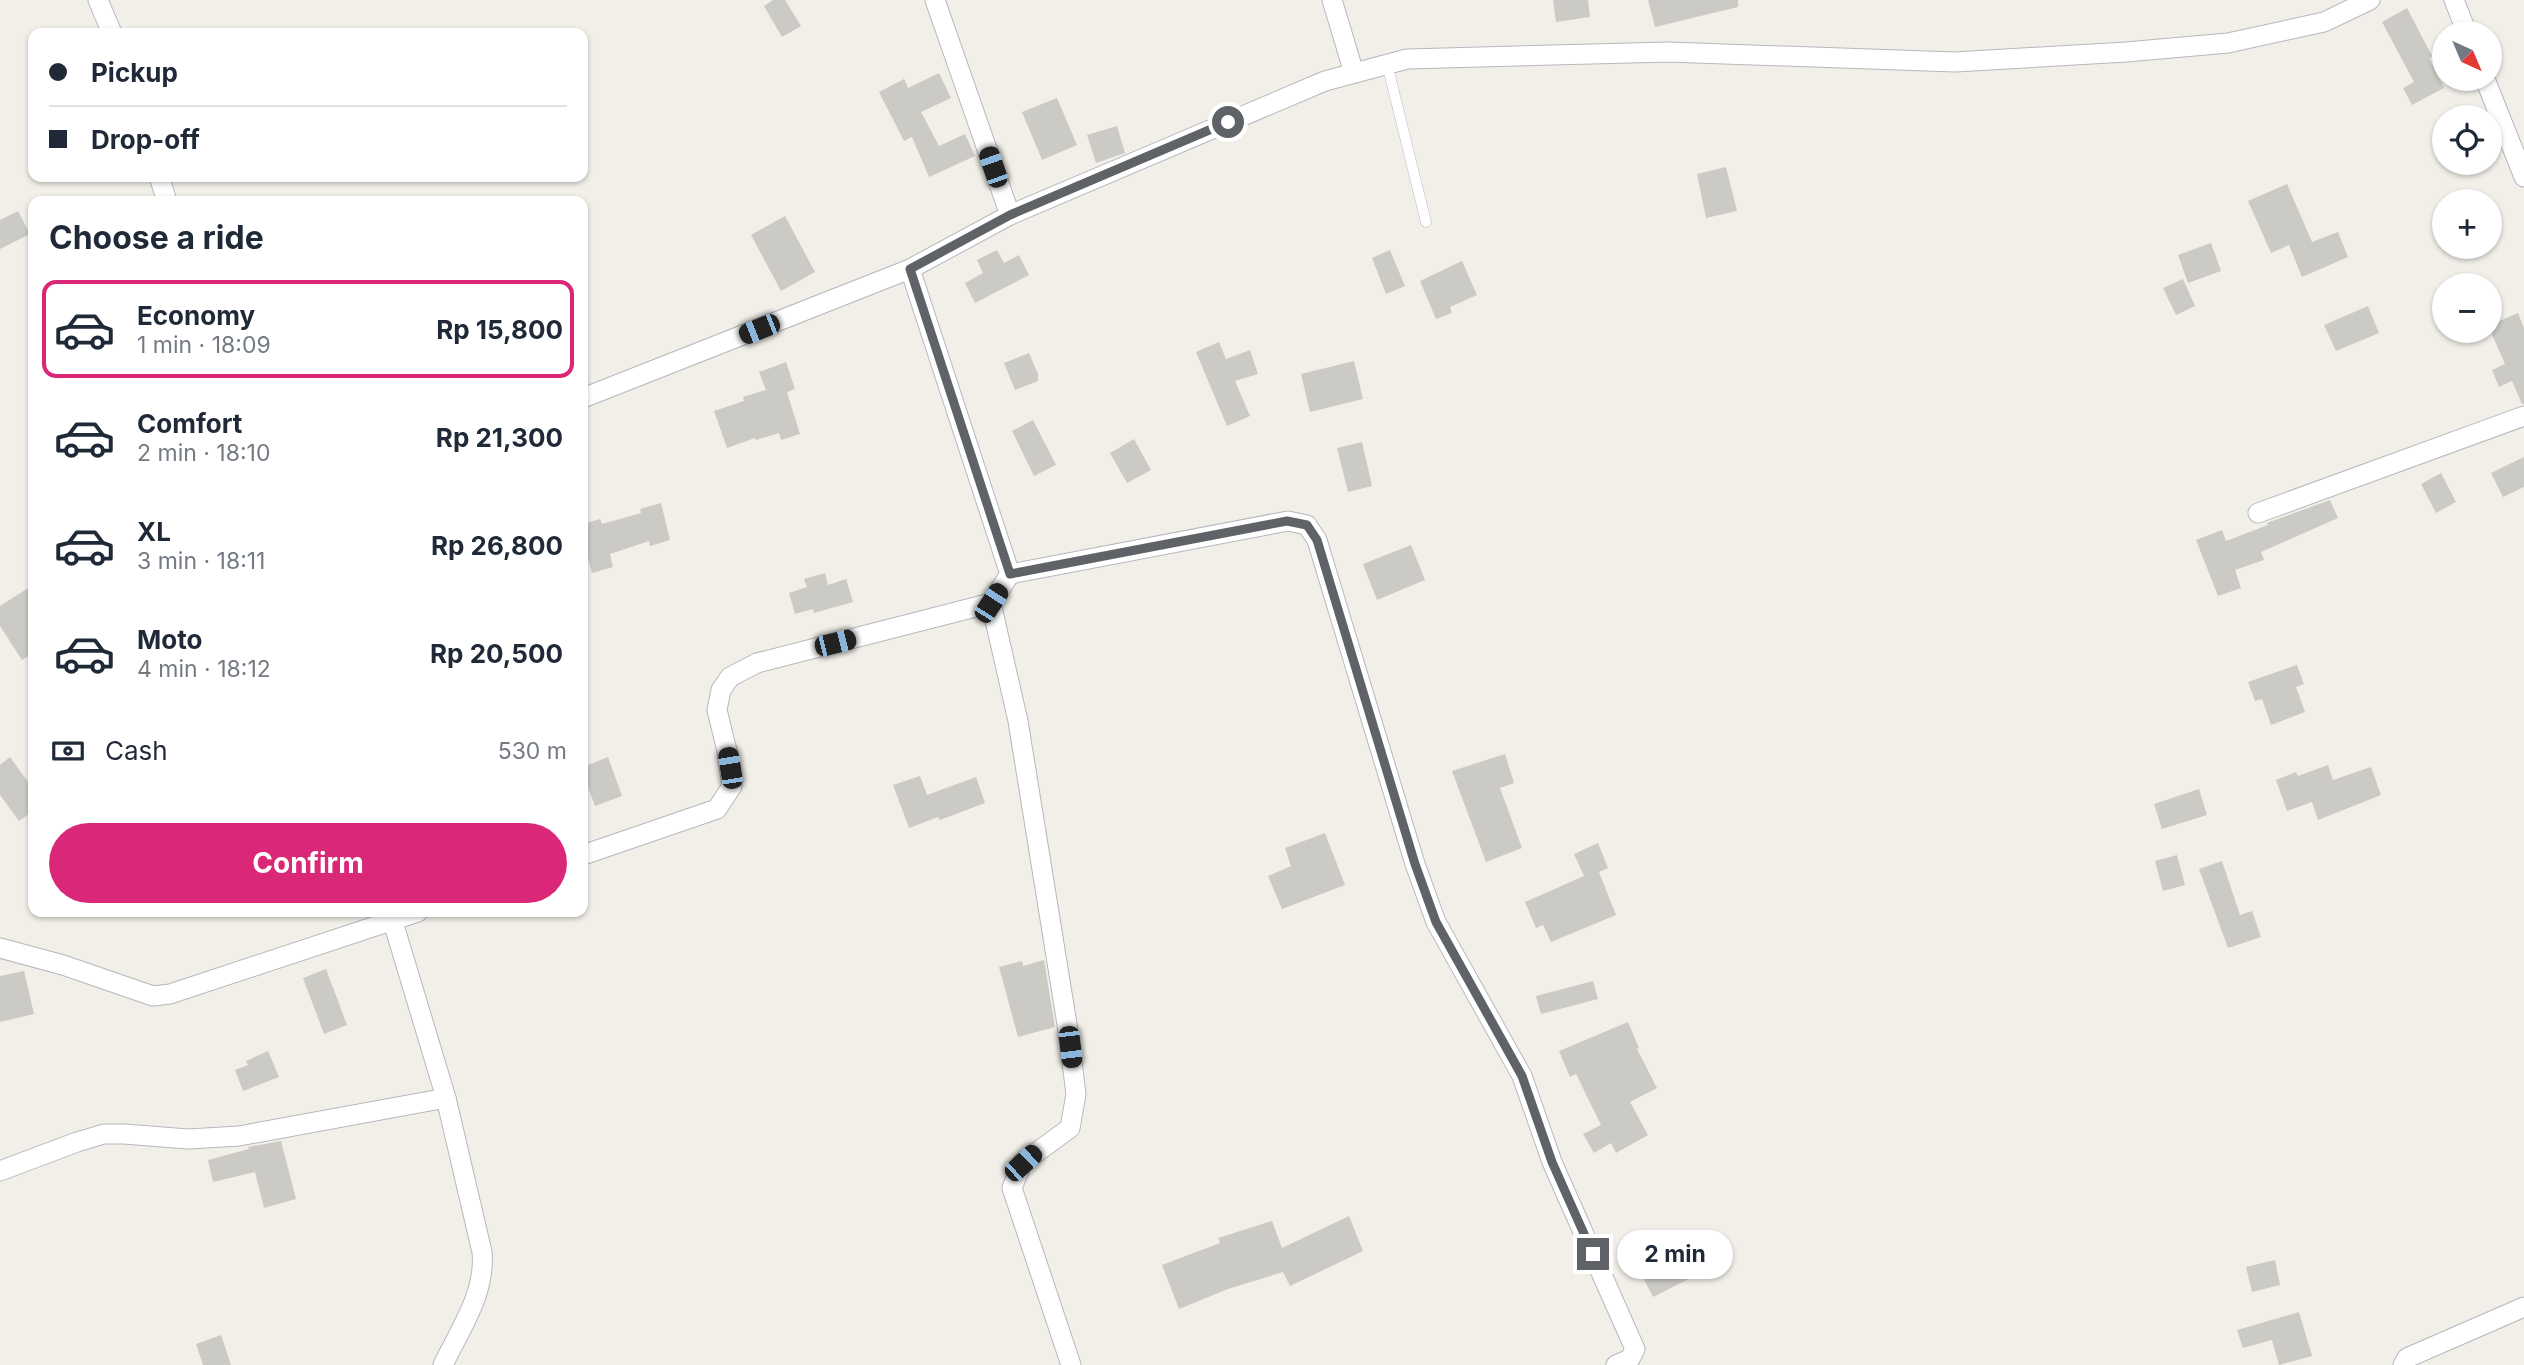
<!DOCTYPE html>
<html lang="en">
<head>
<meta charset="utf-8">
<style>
  :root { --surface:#fff; --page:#f6f6f7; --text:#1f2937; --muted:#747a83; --line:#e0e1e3; --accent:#db2777 }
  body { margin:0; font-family:Inter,sans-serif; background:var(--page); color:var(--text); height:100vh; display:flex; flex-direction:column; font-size:26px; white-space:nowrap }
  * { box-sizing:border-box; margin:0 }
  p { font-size:23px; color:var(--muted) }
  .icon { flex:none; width:38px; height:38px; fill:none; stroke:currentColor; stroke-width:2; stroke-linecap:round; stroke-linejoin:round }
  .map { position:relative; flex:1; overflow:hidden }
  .side { position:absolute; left:28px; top:196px; width:560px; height:721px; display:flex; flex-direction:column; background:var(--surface); border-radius:14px; box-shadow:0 2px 5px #0004 }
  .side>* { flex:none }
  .top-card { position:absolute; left:28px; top:28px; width:560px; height:154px; border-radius:14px; box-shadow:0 2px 5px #0004; display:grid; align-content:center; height:154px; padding:0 21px; background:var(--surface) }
  .needle { width:46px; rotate:136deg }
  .controls { position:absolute; left:2432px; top:21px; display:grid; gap:14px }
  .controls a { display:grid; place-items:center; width:70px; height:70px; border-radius:50%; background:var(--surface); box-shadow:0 2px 5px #0004; font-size:35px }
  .end { position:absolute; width:32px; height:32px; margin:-16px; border:9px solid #5f6368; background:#fff; box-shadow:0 0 0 4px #fff }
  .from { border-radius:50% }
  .bubble { position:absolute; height:49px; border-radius:24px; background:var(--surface); box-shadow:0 2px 5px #0004; font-size:23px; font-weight:700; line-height:49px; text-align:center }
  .car { position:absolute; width:21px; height:42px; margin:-21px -10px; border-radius:9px; box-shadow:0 0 5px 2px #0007; background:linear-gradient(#222 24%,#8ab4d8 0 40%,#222 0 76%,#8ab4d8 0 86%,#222 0) }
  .top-card b { display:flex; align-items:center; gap:24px; height:66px; font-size:26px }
  .top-card b+b { border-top:2px solid var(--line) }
  .top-card i { width:18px; height:18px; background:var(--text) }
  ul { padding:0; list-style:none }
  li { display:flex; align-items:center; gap:21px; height:98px; margin:0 14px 10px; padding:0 7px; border:4px solid transparent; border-radius:14px }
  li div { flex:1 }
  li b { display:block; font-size:26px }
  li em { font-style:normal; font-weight:700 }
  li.on { border-color:var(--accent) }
  li>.icon { width:63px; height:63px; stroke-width:1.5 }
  h2 { padding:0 21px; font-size:32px; line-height:84px }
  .pay { display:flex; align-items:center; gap:18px; height:77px; padding:0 21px; font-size:26px }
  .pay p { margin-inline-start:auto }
  .action { display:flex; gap:14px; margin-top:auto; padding:14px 21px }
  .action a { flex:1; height:80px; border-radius:42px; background:var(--accent); color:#fff; font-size:28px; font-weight:700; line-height:80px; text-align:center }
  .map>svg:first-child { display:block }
  .building { fill:#cccac5 }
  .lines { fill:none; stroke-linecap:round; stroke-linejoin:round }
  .lane-casing { stroke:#b5b8bc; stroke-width:11 }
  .street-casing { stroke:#b5b8bc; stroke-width:21 }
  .lane { stroke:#fff; stroke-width:10 }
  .street { stroke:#fff; stroke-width:19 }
  .route { stroke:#5f6368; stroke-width:9 }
</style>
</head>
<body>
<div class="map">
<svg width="2524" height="1365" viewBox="0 0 2524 1365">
  <rect width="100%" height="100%" fill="#f1efe8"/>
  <g class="building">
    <polygon points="773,0 785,0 801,26 782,37 764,6"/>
    <polygon points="1553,0 1588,0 1590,17 1556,22"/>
    <polygon points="1648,0 1738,0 1738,7 1655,27"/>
    <polygon points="2407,8 2432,56 2429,58 2444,88 2412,105 2403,88 2414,82 2382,22"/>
    <polygon points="939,73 951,98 921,112 939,146 965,134 975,156 929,177 912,137 904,141 879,92 904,79 908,88"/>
    <polygon points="1057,98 1077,145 1042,160 1022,112"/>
    <polygon points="1117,126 1125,153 1096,163 1087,135"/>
    <polygon points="1726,167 1737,211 1706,218 1697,174"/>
    <polygon points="2287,184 2312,242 2338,232 2348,257 2302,277 2289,245 2271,253 2248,201"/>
    <polygon points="18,211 30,234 0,249 0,220"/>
    <polygon points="785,216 815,272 781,291 751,235"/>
    <polygon points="2211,243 2221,271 2188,283 2178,255"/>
    <polygon points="997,250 1004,263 1019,255 1029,275 975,303 965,283 983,273 977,260"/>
    <polygon points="1390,250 1405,286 1386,294 1372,258"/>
    <polygon points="1462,261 1477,295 1450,307 1452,313 1436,319 1420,281"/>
    <polygon points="2183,279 2195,306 2176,315 2163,288"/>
    <polygon points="2368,306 2379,333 2336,351 2324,325"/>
    <polygon points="2518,313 2524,328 2524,404 2522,404 2512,381 2499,387 2492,370 2505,364 2490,330 2490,325"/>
    <polygon points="1219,342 1226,359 1250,350 1258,374 1235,381 1250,416 1227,426 1196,352"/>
    <polygon points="1029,353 1038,374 1038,381 1015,390 1004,363"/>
    <polygon points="1354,361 1363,399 1310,412 1301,374"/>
    <polygon points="786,362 795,389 787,392 800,434 781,440 779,433 756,440 755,438 727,448 714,411 744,401 743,397 766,390 759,372"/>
    <polygon points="1033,420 1056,465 1034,476 1012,431"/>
    <polygon points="1134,439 1151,470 1127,483 1110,453"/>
    <polygon points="1362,442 1372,486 1348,492 1337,448"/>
    <polygon points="2524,457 2524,487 2503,497 2491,473"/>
    <polygon points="2441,473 2456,502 2436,513 2421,484"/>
    <polygon points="2330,500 2338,518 2261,552 2264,560 2235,570 2241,588 2218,596 2196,540 2222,530 2226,541 2268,525 2267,523"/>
    <polygon points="661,503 670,540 650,546 649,541 610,554 613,567 592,573 583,540 583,524 600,519 602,524 641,513 640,509"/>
    <polygon points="1411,545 1425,580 1377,600 1363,564"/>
    <polygon points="825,573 828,585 846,579 853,602 814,613 813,609 795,614 789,593 807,587 804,579"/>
    <polygon points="33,585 33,653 22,660 0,626 0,606"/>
    <polygon points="2297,665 2304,684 2296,687 2305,712 2271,725 2262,699 2255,701 2248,682"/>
    <polygon points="1505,754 1514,783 1500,788 1522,848 1486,862 1452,771"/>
    <polygon points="10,757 33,789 33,811 19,821 0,795 0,765"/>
    <polygon points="608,757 622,796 595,806 583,774 583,767"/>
    <polygon points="2328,765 2333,780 2371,767 2381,795 2318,820 2312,802 2287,811 2276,780 2296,772 2298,776"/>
    <polygon points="920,776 927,795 976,777 985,803 940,820 938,817 909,828 893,785"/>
    <polygon points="2199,789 2207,815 2162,829 2154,804"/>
    <polygon points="1325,833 1345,885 1282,909 1268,876 1291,866 1285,848"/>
    <polygon points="1598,843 1608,868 1599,872 1616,915 1551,942 1543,925 1536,928 1525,902 1584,876 1574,854"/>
    <polygon points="2177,855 2185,885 2163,891 2155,861"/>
    <polygon points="2222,861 2240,915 2252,911 2261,937 2228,948 2199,869"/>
    <polygon points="1044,960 1055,1027 1018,1037 999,967 1022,961 1023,966"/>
    <polygon points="326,969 347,1025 324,1034 303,978"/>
    <polygon points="24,971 34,1014 0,1022 0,976"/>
    <polygon points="1593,981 1598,999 1541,1014 1536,996"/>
    <polygon points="1628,1022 1639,1048 1637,1049 1657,1088 1630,1102 1648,1135 1616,1153 1611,1143 1594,1153 1583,1134 1601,1125 1576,1074 1570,1077 1559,1051"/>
    <polygon points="268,1051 279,1077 243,1091 235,1070 248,1065 246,1061"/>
    <polygon points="281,1141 296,1199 264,1208 255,1172 213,1182 208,1160 249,1149 248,1147"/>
    <polygon points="1349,1216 1363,1251 1290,1286 1283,1272 1228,1289 1179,1309 1162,1265 1220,1243 1218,1238 1272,1221 1282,1248"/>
    <polygon points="1711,1231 1726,1260 1653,1297 1638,1268"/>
    <polygon points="2275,1260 2280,1285 2252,1292 2246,1267"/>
    <polygon points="2299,1312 2312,1356 2279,1365 2272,1340 2243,1348 2237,1330"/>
    <polygon points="221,1335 231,1365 203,1365 196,1344"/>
  </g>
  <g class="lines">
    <g class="lane-casing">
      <polyline id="lane" points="1387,64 1426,222"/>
    </g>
    <g class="street-casing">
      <g id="street">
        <polyline points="98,0 112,33"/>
        <polyline points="935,0 1010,215 910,269 1010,574 991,603 1018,721 1067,1024 1076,1094 1070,1128 1022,1163 1012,1188 1071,1365"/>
        <polyline points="1332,0 1354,73"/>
        <polyline points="2454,0 2467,33"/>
        <polyline points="2485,79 2524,177"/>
        <polyline points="159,177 167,201"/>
        <polyline points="1010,215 1325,81 1407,59 1668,52 1955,62 2126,52 2228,43 2324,22 2370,0"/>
        <polyline points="583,398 910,269"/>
        <polyline points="2258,513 2524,416"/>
        <polyline points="1010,574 1288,521 1307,525 1317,540 1415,864 1436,922 1522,1076 1552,1162 1635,1349 1630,1359 1616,1365"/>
        <polyline points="583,855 717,809 732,786 727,751 717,710 721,690 730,677 757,663 991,603"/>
        <path d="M390,912L446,1098L482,1252C486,1293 460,1329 443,1365"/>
        <polyline points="0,948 63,965 153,996 170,994 418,912"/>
        <polyline points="0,1171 77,1142 104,1134 124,1134 188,1139 239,1136 446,1098"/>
        <polyline points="2403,1365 2407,1358 2524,1307"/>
      </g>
    </g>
    <use href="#lane" class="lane"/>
    <use href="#street" class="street"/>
  </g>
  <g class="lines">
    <polyline class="route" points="1228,122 1010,215 910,269 1010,574 1287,521 1307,525 1317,540 1415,864 1436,922 1522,1076 1552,1162 1593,1254"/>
  </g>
</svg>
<div class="controls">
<a><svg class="needle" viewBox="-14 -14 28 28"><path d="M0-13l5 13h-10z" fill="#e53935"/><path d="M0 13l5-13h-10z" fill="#747a83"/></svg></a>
<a><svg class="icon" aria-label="locate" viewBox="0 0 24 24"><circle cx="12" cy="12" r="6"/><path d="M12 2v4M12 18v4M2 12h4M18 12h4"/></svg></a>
<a>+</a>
<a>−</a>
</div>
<i class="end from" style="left:1228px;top:122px"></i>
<i class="end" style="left:1593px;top:1254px"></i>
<div class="bubble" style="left:1617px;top:1230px;width:116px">2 min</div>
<i class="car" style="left:993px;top:167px;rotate:341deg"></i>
<i class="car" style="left:759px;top:329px;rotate:248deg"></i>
<i class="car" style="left:991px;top:603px;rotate:33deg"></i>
<i class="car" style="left:835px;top:643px;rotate:76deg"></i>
<i class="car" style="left:730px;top:768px;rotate:351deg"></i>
<i class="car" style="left:1070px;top:1047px;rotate:173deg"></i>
<i class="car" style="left:1023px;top:1163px;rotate:47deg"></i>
<div class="top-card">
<b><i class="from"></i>Pickup</b>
<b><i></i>Drop-off</b>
</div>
<section class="side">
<h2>Choose a ride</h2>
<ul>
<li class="on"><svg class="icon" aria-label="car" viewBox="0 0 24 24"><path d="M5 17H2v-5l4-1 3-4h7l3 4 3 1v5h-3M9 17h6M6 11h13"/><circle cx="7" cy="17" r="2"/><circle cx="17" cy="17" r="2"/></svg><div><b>Economy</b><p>1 min · 18:09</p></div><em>Rp 15,800</em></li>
<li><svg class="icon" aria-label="car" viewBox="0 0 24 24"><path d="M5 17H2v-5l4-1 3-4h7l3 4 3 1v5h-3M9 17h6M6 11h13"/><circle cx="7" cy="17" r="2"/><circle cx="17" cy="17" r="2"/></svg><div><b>Comfort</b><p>2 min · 18:10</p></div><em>Rp 21,300</em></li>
<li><svg class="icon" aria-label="car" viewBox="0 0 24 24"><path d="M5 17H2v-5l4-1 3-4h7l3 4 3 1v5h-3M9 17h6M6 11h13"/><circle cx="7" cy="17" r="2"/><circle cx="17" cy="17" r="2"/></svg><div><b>XL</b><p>3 min · 18:11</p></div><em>Rp 26,800</em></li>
<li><svg class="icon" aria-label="car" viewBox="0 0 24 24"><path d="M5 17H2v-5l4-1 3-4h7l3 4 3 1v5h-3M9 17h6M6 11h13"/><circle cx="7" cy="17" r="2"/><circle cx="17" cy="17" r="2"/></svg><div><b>Moto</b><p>4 min · 18:12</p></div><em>Rp 20,500</em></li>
</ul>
<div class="pay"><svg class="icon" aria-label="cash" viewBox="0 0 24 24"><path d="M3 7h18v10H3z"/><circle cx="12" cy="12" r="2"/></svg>Cash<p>530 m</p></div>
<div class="action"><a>Confirm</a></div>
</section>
</div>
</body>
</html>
